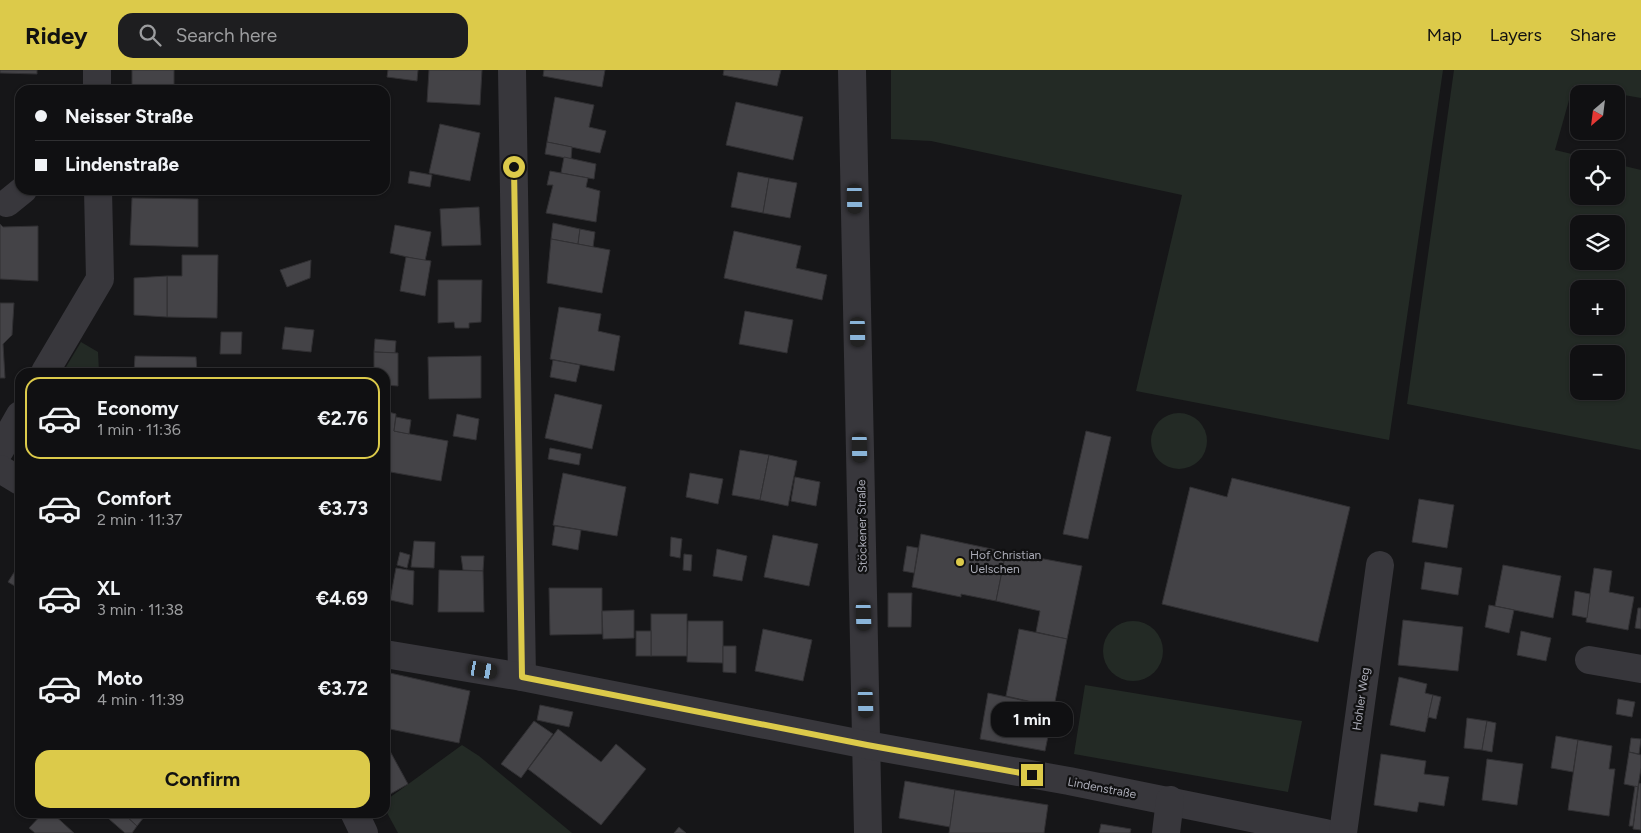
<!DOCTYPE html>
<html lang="en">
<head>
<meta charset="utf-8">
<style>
  :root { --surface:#101012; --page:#1e1e20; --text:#f1f3f6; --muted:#9c9d9f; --line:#303032; --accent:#dcca4a }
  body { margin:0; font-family:Figtree,sans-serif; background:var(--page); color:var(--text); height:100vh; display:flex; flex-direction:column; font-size:19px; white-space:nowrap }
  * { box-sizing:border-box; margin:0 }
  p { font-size:16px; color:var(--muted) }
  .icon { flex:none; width:28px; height:28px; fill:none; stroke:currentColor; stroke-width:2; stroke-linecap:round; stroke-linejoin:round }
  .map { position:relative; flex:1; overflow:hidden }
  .side { position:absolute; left:15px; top:298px; width:375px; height:450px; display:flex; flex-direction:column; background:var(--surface); border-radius:15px; box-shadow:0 1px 4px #0004,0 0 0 1px var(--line) }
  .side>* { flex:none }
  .hud { position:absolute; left:15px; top:15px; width:375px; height:110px; border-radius:15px; box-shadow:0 1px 4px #0004,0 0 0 1px var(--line); display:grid; align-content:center; height:110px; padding:0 20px; background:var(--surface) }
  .needle { width:32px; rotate:208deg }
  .controls { position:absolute; left:1570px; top:15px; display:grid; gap:10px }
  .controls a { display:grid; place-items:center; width:55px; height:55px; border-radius:10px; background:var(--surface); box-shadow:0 1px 4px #0004,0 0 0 1px var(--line); font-size:25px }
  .end { position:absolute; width:22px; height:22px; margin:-11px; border:6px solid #dcca4a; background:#111; box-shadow:0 0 0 2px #111 }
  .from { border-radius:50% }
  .bubble { position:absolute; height:35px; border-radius:15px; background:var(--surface); box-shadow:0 1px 4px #0004,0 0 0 1px var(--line); font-size:16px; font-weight:700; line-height:35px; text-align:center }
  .car { position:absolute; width:15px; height:30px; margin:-15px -8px; border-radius:6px; box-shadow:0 0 4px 1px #0007; background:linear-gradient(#222 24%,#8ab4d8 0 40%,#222 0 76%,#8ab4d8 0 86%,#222 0) }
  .hud b { display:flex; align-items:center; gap:18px; height:48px; font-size:19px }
  .hud b+b { border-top:1px solid var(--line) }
  .hud i { width:12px; height:12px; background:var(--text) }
  ul { padding:9px 0 0; list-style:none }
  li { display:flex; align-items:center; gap:15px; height:82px; margin:0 10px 8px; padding:0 10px; border:2px solid transparent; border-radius:15px }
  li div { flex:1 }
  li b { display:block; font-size:19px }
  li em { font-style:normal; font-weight:700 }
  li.on { border-color:var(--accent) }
  li>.icon { width:45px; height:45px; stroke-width:1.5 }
  .primary-button { display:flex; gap:10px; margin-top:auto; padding:10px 20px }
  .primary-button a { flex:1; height:58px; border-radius:15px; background:var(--accent); color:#111; font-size:20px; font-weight:700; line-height:58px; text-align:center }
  header { display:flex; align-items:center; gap:30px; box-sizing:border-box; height:70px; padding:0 25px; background:var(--accent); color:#111 }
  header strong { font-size:24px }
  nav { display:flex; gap:28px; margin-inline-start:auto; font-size:18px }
  .search { width:350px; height:45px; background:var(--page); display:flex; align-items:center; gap:12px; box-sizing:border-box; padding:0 18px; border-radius:15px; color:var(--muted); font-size:19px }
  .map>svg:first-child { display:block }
  .green { fill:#232a25; fill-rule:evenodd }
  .building { fill:#444347; stroke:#313033 }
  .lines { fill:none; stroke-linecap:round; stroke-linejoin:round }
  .minor { stroke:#38373c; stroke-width:28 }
  .route { stroke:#dcca4a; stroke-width:6 }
  .poi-dot { fill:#dcca4a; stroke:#111112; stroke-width:2 }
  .labels { text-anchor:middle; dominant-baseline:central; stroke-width:4.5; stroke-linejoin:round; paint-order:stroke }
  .street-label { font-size:12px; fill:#aaabb6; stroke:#111112 }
  .poi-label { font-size:12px; fill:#aaabb6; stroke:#111112; text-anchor:start }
</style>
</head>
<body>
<header>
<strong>Ridey</strong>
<div class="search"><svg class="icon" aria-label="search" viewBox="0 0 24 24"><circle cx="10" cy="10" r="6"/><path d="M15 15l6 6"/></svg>Search here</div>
<nav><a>Map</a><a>Layers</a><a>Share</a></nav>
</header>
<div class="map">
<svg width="1641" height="763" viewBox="0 0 1641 763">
  <rect width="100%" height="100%" fill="#161618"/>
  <g class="green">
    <polygon points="891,0 1443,0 1389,370 1136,321 1182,125 931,71 891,69"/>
    <path d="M1454,0H1641V28L1573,16L1555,80L1593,89H1579V126H1616V94L1641,100V380L1407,334ZM1579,154H1616V191H1579ZM1579,219H1616V256H1579ZM1579,284H1616V321H1579Z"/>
    <polygon points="81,272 98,282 99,302 63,302"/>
    <circle cx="1179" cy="371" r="28"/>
    <circle cx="1133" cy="581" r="30"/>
    <polygon points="1085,615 1302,651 1288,722 1074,684"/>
    <polygon points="462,675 479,686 572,763 398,763 385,739 385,731"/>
  </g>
  <g class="building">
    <polygon points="0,0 37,0 37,4 0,3"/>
    <rect x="132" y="0" width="42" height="20"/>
    <polygon points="388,0 418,0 417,11 387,7"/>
    <polygon points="429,0 482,0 480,35 427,32"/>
    <polygon points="544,0 605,0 602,17 543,6"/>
    <polygon points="724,0 781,0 777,16 723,5"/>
    <polygon points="555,27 594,35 589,57 606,61 600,83 547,72"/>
    <polygon points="736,32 803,47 793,90 726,75"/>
    <polygon points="440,54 480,63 470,111 429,103"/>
    <polygon points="547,72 572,77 571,89 545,84"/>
    <polygon points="564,87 596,94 594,109 561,103"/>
    <polygon points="410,101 432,105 430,117 408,113"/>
    <polygon points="550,101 588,108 586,117 600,121 596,152 546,143 553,115 547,115"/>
    <polygon points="738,102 769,108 763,143 731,137"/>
    <polygon points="769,108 797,113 790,148 763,143"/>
    <polygon points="132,128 198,129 198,177 130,175"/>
    <polygon points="479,137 481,175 442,176 440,139"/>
    <polygon points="553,153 580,159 578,174 551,169"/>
    <polygon points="0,154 3,157 38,156 38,211 0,209"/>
    <polygon points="395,155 431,162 425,191 390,183"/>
    <polygon points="580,159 595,162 593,177 578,174"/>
    <polygon points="734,161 801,176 796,198 827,205 822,230 724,208"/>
    <polygon points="551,169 610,180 602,223 547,213"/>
    <polygon points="182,185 218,185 217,248 167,247 167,206 182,206"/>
    <polygon points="406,187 431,191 425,226 400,221"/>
    <polygon points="311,190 310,208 287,217 280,200"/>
    <polygon points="167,206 167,247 134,245 134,208"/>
    <polygon points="438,210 482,210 481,252 469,253 469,258 455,258 454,252 438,253"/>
    <polygon points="0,233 14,233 12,265 3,274 5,308 0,308"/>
    <polygon points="559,237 601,244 598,261 620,266 614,301 550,289"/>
    <polygon points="745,241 793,250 787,283 739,274"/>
    <polygon points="285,257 314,260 311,282 282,279"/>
    <polygon points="221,262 242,262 241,284 220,284"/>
    <polygon points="375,269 396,271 395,283 374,282"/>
    <polygon points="374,282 398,283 398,316 385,315 385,302 374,302"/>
    <polygon points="135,286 196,287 197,302 134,302"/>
    <polygon points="481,286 481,328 429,329 428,287"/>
    <polygon points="553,290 580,295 576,312 550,307"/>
    <polygon points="555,324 602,335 592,379 545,368"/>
    <polygon points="385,341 396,344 394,361 448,371 441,411 385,401"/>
    <polygon points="457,344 479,349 476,370 453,366"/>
    <polygon points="396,347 411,350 409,364 394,361"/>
    <polygon points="1086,361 1111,367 1088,469 1063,464"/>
    <polygon points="550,378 581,384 579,395 548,389"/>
    <polygon points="740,380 769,385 760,430 732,425"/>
    <polygon points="769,385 797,391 788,436 760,430"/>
    <polygon points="563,403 626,417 617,466 553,455"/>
    <polygon points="690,403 723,409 718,434 686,427"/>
    <polygon points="795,407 820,412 816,436 791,431"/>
    <polygon points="1232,408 1350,437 1318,572 1162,534 1190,417 1227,427"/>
    <polygon points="1419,429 1454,435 1447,478 1412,472"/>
    <polygon points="555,456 581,460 578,480 552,475"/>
    <polygon points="921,464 1006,482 996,531 961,524 961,527 912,517"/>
    <polygon points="773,465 818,474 809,516 764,507"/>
    <polygon points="671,467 682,469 680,488 670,486"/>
    <polygon points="414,471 435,472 434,498 411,497"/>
    <polygon points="907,476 918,478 914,503 903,501"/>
    <polygon points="717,479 747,486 742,511 713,506"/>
    <polygon points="400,482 410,485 407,498 397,495"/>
    <polygon points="1006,482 1082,496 1067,569 1036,562 1040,541 996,531"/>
    <polygon points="684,484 692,485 691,501 683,500"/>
    <polygon points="461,486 484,486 483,501 463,500"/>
    <polygon points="1425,492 1462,498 1458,525 1421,519"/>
    <polygon points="20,493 20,519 8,512"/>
    <polygon points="1503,495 1561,506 1553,548 1495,536"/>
    <polygon points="396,498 414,501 413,535 390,530"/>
    <polygon points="1594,498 1612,501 1609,522 1634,527 1628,560 1586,552"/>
    <polygon points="439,500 483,501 484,542 438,542"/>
    <polygon points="549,518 602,518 602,564 550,565"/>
    <polygon points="1575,521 1590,524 1587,548 1572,545"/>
    <polygon points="888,523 912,523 911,557 888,557"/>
    <polygon points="1489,535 1514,540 1509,563 1485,557"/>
    <polygon points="1638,538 1641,538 1641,559 1635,558"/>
    <polygon points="634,540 634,568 603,569 602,541"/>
    <rect x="651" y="544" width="36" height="42"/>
    <polygon points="1403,550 1463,557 1458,601 1398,595"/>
    <polygon points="688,551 723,551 723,593 687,592"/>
    <polygon points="763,559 812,570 803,611 755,601"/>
    <polygon points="1019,559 1067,569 1054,637 1006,626"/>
    <rect x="636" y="561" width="15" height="25"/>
    <polygon points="1521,561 1551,568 1546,591 1517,585"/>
    <polygon points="723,576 736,576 736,603 723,602"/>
    <polygon points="390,603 470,621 459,673 385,658 385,623"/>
    <polygon points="1399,607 1427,614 1425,623 1433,625 1425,662 1390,655"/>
    <polygon points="988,623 1054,637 1045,681 980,669"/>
    <polygon points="1433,625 1441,627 1436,649 1428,647"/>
    <polygon points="1618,629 1635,632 1632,647 1616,644"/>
    <polygon points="540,635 573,642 569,657 537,650"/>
    <polygon points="1467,648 1487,651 1482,680 1464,678"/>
    <polygon points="534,651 553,664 521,708 501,694"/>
    <polygon points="1487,651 1496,653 1492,682 1482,680"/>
    <polygon points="558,659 601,692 616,674 646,699 601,755 528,699"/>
    <polygon points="1556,666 1578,670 1573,702 1551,698"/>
    <polygon points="1631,668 1641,669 1639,684 1629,682"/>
    <polygon points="1578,670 1612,676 1609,699 1615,699 1609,746 1568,740"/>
    <polygon points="385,672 408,714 385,727"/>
    <polygon points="1629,682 1641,685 1641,698 1638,717 1624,714"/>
    <polygon points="1381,684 1426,691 1424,704 1449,707 1444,736 1419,732 1417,742 1374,735"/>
    <polygon points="1487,689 1523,694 1517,735 1482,730"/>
    <polygon points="905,711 955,720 950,757 899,748"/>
    <polygon points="1639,713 1641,714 1641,760 1633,759"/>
    <polygon points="1635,716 1638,717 1633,756 1629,756"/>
    <polygon points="955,720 1048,735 1044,763 949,763"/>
    <polygon points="44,742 51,742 74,763 35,763 29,758"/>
    <polygon points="101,742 122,742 137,756 132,763 125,763"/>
    <polygon points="122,742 148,742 137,756"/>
    <polygon points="1101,754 1131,759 1130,763 1099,763"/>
    <polygon points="679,757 686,763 674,763"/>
  </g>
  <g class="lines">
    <g class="minor">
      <polyline points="97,0 97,20"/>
      <polyline points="512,0 522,607"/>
      <polyline points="852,0 868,763"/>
      <polyline points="7,133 23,120"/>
      <polyline points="45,302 100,209 98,120"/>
      <polyline points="0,380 20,345"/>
      <polyline points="0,399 20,411"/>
      <polyline points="385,584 522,607 867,675 1069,711 1325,763"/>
      <polyline points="1589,590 1641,599"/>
      <polyline points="354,742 364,763"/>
      <polyline points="1166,763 1170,730"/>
      <polyline points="1343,763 1380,495"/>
    </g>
  </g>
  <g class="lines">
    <polyline class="route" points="514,97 522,607 867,675 1032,705"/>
  </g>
  <circle class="poi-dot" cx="960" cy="492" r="5"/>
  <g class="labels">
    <g class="street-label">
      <text transform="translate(862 456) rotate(-91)">Stöckener Straße</text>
      <text transform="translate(1361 629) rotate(-82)">Hohler Weg</text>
      <text transform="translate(1102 718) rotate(11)">Lindenstraße</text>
    </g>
    <g class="poi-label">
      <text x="970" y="485">Hof Christian<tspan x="970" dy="14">Uelschen</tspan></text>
    </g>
  </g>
</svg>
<div class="controls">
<a><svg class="needle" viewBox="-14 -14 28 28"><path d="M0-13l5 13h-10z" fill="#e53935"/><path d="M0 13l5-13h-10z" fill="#9c9d9f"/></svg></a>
<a><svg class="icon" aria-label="locate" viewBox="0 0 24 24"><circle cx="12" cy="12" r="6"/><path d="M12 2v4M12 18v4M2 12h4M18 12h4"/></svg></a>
<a><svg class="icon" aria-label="layers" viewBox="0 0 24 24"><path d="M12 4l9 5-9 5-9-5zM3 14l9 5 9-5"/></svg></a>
<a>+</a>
<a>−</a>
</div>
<i class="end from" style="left:514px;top:97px"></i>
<i class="end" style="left:1032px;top:705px"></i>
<div class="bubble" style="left:991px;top:632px;width:82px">1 min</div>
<i class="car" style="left:855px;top:129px;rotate:179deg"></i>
<i class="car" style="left:858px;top:262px;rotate:179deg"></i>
<i class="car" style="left:860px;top:378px;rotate:179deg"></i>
<i class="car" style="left:864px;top:546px;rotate:178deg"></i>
<i class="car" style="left:483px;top:600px;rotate:100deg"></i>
<i class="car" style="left:866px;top:633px;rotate:178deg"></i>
<div class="hud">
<b><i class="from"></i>Neisser Straße</b>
<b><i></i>Lindenstraße</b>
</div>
<section class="side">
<ul>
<li class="on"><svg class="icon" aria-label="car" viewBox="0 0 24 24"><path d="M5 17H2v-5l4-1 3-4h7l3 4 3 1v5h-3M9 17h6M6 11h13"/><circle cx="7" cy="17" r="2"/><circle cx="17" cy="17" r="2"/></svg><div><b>Economy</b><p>1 min · 11:36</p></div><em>€2.76</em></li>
<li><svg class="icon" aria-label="car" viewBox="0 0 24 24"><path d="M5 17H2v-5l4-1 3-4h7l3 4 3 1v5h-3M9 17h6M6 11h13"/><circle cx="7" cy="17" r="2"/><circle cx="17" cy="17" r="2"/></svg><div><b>Comfort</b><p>2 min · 11:37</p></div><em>€3.73</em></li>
<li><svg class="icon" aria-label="car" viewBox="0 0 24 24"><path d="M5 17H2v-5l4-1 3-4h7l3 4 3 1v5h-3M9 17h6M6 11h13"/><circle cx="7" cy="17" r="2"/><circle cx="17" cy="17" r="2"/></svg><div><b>XL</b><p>3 min · 11:38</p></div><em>€4.69</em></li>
<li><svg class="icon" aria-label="car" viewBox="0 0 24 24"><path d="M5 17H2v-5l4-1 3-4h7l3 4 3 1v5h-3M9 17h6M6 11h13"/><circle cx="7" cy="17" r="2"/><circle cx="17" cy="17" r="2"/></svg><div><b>Moto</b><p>4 min · 11:39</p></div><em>€3.72</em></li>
</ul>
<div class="primary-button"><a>Confirm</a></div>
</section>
</div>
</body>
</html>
